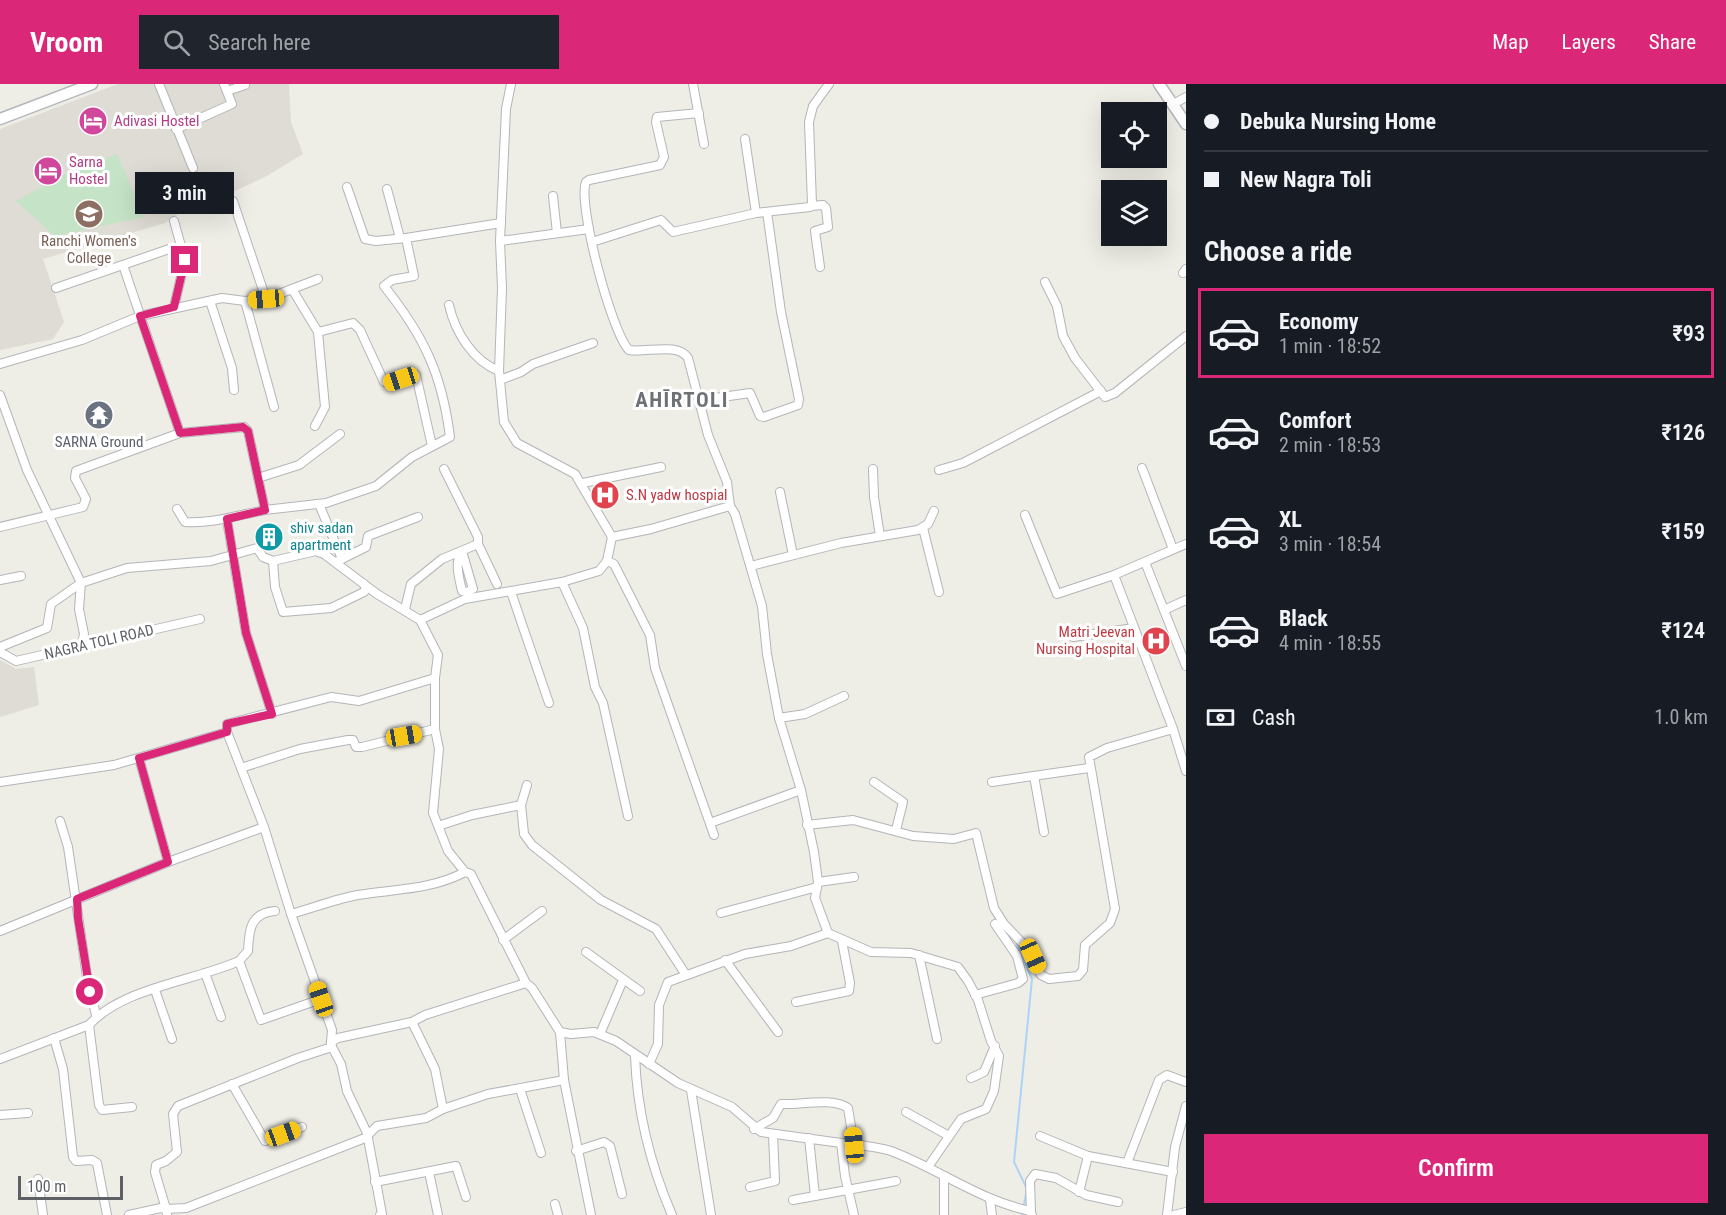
<!DOCTYPE html>
<html lang="en">
<head>
<meta charset="utf-8">
<style>
  :root { --surface:#171b24; --page:#20242c; --text:#f1f3f6; --muted:#9ea1a6; --line:#363941; --accent:#db2777 }
  body { margin:0; font-family:"Roboto Condensed",sans-serif; background:var(--page); color:var(--text); height:100vh; display:flex; flex-direction:column; font-size:22px; white-space:nowrap }
  * { box-sizing:border-box; margin:0 }
  p { font-size:20px; color:var(--muted) }
  .icon { flex:none; width:33px; height:33px; fill:none; stroke:currentColor; stroke-width:2; stroke-linecap:round; stroke-linejoin:round }
  .map { position:relative; flex:1; overflow:hidden }
  .panel { display:flex; flex-direction:column; background:var(--surface); width:540px }
  .panel>* { flex:none }
  .hud { display:grid; align-content:center; height:132px; padding:0 18px; background:var(--surface) }
  .buttons { position:absolute; left:1101px; top:18px; display:grid; gap:12px }
  .buttons a { display:grid; place-items:center; width:66px; height:66px; border-radius:0px; background:var(--surface); box-shadow:0 6px 24px #0002; font-size:30px }
  .scale { position:absolute; left:18px; bottom:15px; width:105px; box-sizing:border-box; padding-left:6px; border:3px solid #5d6065; border-top:0; font-size:16px; line-height:21px; white-space:nowrap; color:#5d6065; -webkit-text-stroke:4px #fff; paint-order:stroke }
  .end { position:absolute; width:27px; height:27px; margin:-14px; border:8px solid #db2777; background:#fff; box-shadow:0 0 0 3px #fff }
  .from { border-radius:50% }
  .bubble { position:absolute; height:42px; border-radius:0px; background:var(--surface); box-shadow:0 6px 24px #0002; font-size:20px; font-weight:600; line-height:42px; text-align:center }
  .car { position:absolute; width:18px; height:36px; margin:-18px -9px; border-radius:8px; box-shadow:0 0 4px 2px #0007; background:linear-gradient(#f5c518 24%,#345 0 40%,#f5c518 0 76%,#345 0 86%,#f5c518 0) }
  .hud b { display:flex; align-items:center; gap:21px; height:57px; font-size:22px }
  .hud b+b { border-top:2px solid var(--line) }
  .hud i { width:15px; height:15px; background:var(--text) }
  ul { padding:0; list-style:none }
  li { display:flex; align-items:center; gap:18px; height:90px; margin:0 12px 9px; padding:0 6px; border:3px solid transparent; border-radius:0px }
  li div { flex:1 }
  li b { display:block; font-size:22px }
  li em { font-style:normal; font-weight:600 }
  li.current { border-color:var(--accent) }
  li>.icon { width:54px; height:54px; stroke-width:1.5 }
  h2 { padding:0 18px; font-size:27px; line-height:72px }
  .pay { display:flex; align-items:center; gap:15px; height:66px; padding:0 18px; font-size:22px }
  .pay p { margin-inline-start:auto }
  .action { display:flex; gap:12px; margin-top:auto; padding:12px 18px }
  .action a { flex:1; height:69px; border-radius:0px; background:var(--accent); color:#fff; font-size:24px; font-weight:600; line-height:69px; text-align:center }
  header { display:flex; align-items:center; gap:36px; box-sizing:border-box; height:84px; padding:0 30px; background:var(--accent); color:#fff }
  header strong { font-size:28px }
  nav { display:flex; gap:33px; margin-inline-start:auto; font-size:21px }
  .search { width:420px; height:54px; background:var(--page); display:flex; align-items:center; gap:15px; box-sizing:border-box; padding:0 21px; border-radius:0px; color:var(--muted); font-size:22px }
  main { display:flex; flex:1; min-height:0 }
  .map>svg:first-child { display:block }
  .education { fill:#dedcd4 }
  .medical { fill:#f9e7e4 }
  .green { fill:#c5e3c6 }
  .lines { fill:none; stroke-linecap:round; stroke-linejoin:round }
  .stream { stroke:#add3f7; stroke-width:2 }
  .street-casing { stroke:#b3b5b9; stroke-width:10 }
  .secondary-casing { stroke:#b4b7bc; stroke-width:13 }
  .street { stroke:#fff; stroke-width:8 }
  .secondary { stroke:#fff; stroke-width:10 }
  .route { stroke:#db2777; stroke-width:8 }
  .labels { text-anchor:middle; dominant-baseline:central; stroke-width:6; stroke-linejoin:round; paint-order:stroke }
  .hotel-label { font-size:15px; fill:#b23c85; stroke:#fff; text-anchor:start }
  .education-label { font-size:15px; fill:#785e54; stroke:#fff }
  .worship-label { font-size:15px; fill:#5b616d; stroke:#fff }
  .health-label { font-size:15px; fill:#be3a42; stroke:#fff; text-anchor:start }
  .culture-label { font-size:15px; fill:#0d838f; stroke:#fff; text-anchor:start }
  .street-label { font-size:15px; fill:#5d6065; stroke:#fff }
  .district-label { font-size:21px; font-weight:bold; letter-spacing:1.5px; fill:#6e7277; stroke:#fff }
</style>
</head>
<body>
<header>
<strong>Vroom</strong>
<div class="search"><svg class="icon" aria-label="search" viewBox="0 0 24 24"><circle cx="10" cy="10" r="6"/><path d="M15 15l6 6"/></svg>Search here</div>
<nav><a>Map</a><a>Layers</a><a>Share</a></nav>
</header>
<main>
<div class="map">
<svg width="1186" height="1131" viewBox="0 0 1186 1131">
  <rect width="100%" height="100%" fill="#eeede6"/>
  <g class="education">
    <polygon points="118,0 289,0 291,38 303,70 265,93 228,110 193,120 165,139 43,175 64,238 53,255 0,266 0,45"/>
    <polygon points="0,576 16,585 34,583 39,621 0,633"/>
  </g>
  <polygon class="medical" points="614,404 616,415 596,417 592,407"/>
  <polygon class="green" points="117,70 144,133 55,152 16,117 67,89"/>
  <g class="lines">
    <polyline class="stream" points="1017,861 1032,895 1014,1078 1027,1105 1022,1131"/>
    <g class="street-casing">
      <g id="street">
        <polyline points="159,0 193,84"/>
        <polyline points="511,0 506,25 500,157 502,204 499,287 504,338 517,359 575,390 612,453 607,477"/>
        <polyline points="693,0 704,60"/>
        <polyline points="227,7 245,1"/>
        <polyline points="1177,18 1186,13"/>
        <path d="M699,29L657,33L656,38L664,73L660,81L589,96L586,98C577,119 612,250 629,266C646,269 678,258 688,274L708,351L727,398L730,422"/>
        <polyline points="176,45 232,20 224,0"/>
        <polyline points="745,55 756,129"/>
        <polyline points="347,103 365,155 376,157 406,154 501,139"/>
        <polyline points="387,105 400,154"/>
        <polyline points="553,112 557,149"/>
        <polyline points="233,117 266,215"/>
        <polyline points="811,122 823,121 826,124 828,143 815,147 820,183"/>
        <polyline points="500,157 589,145"/>
        <polyline points="592,158 661,136 673,148 756,129 810,123 812,120 809,38 813,22 829,0"/>
        <polyline points="1183,189 1186,185"/>
        <polyline points="1045,198 1057,222 1063,252 1075,274 1105,313 1115,309 1186,252"/>
        <polyline points="56,204 172,164"/>
        <polyline points="292,205 318,248 325,323 315,342"/>
        <polyline points="210,217 232,284 234,306"/>
        <polyline points="245,217 274,323"/>
        <path d="M449,221C455,248 473,277 499,287"/>
        <polyline points="174,223 185,176 174,137"/>
        <polyline points="318,248 353,239 360,246 384,298 416,291 432,362"/>
        <polyline points="0,280 82,256 140,232 222,214 245,217 266,215 318,195"/>
        <polyline points="500,296 521,288 533,280 593,259"/>
        <polyline points="0,311 27,386 81,499 51,520 47,544 0,563"/>
        <polyline points="701,316 750,309 760,332 764,333 798,321 799,315 781,228 767,128"/>
        <polyline points="1142,384 1173,465"/>
        <polyline points="444,385 478,453 478,460"/>
        <polyline points="873,385 874,413 880,452"/>
        <polyline points="939,386 963,379 1101,307"/>
        <polyline points="258,394 299,381 340,350"/>
        <polyline points="583,399 661,383"/>
        <polyline points="780,408 793,471"/>
        <polyline points="319,420 342,475"/>
        <path d="M177,425L185,438C212,440 238,431 265,426L248,347L244,343L180,349"/>
        <path d="M265,426L326,419L376,402L412,373L450,353C442,290 424,252 384,202L392,196L414,192L406,154"/>
        <polyline points="1025,431 1057,510 1114,491 1186,460"/>
        <polyline points="227,436 246,549 272,630"/>
        <polyline points="0,443 83,423 86,415 75,394 76,387 180,349 123,181"/>
        <polyline points="923,444 939,508"/>
        <polyline points="612,453 651,445 730,422 735,430 762,522 767,570 779,634 801,706 814,768 818,798 815,814 828,849 791,862 745,870 668,898 659,921 658,960 649,980"/>
        <path d="M462,467L473,505L467,508L462,507C459,493 454,478 462,467Z"/>
        <polyline points="273,477 275,503 283,528 331,524 364,508 366,505 364,500"/>
        <polyline points="336,478 366,463 368,452 418,433"/>
        <polyline points="1145,478 1186,582"/>
        <polyline points="751,482 841,459 918,446 928,440 934,427"/>
        <polyline points="1114,491 1173,645 1186,687"/>
        <polyline points="0,496 21,492"/>
        <polyline points="562,498 599,487 607,477 614,480 650,551 655,584 714,751"/>
        <polyline points="511,508 549,619"/>
        <polyline points="405,525 411,500 442,475 478,460 497,500"/>
        <polyline points="1164,526 1186,516"/>
        <polyline points="420,536 465,515 562,498 583,544 595,603 603,619 628,732"/>
        <polyline points="1073,553 1134,544"/>
        <polyline points="82,560 84,550 79,525 81,499 127,484 211,477 257,464 263,473 273,477 316,467 324,470 377,510 420,536 438,571 435,594"/>
        <polyline points="0,568 16,577 200,535"/>
        <polyline points="779,634 805,630 844,612"/>
        <polyline points="139,674 168,778"/>
        <polyline points="241,684 227,648 227,640 331,613 359,617 435,594 435,645"/>
        <polyline points="1034,692 1044,748"/>
        <polyline points="0,698 114,681 227,648"/>
        <polyline points="874,698 903,718 896,746"/>
        <polyline points="992,698 1089,684"/>
        <polyline points="521,721 524,750 532,761 601,816 656,845 686,891"/>
        <polyline points="60,737 68,763 87,893 96,931"/>
        <polyline points="710,739 801,706"/>
        <polyline points="807,741 853,736 913,752 954,755 976,749 994,824 1004,840 1028,865 1041,891 1049,895 1078,892 1083,886 1085,861 1110,839 1115,825 1089,673 1107,664 1173,645"/>
        <polyline points="438,742 472,731 521,721 527,701"/>
        <path d="M465,788L448,767L433,729L439,665L435,645L362,663H356L353,656H348L300,665L241,684L264,743L291,830C313,824 335,815 358,811C394,805 431,806 465,788L471,790L526,899L532,904L560,948L564,996L591,1131"/>
        <polyline points="818,798 854,793"/>
        <polyline points="721,829 817,803"/>
        <polyline points="291,830 332,946 331,958"/>
        <polyline points="0,847 168,778 264,743"/>
        <polyline points="828,849 871,868 911,869 958,883 968,897 978,916 991,957 999,972 994,1007 986,1025 961,1035 928,1083"/>
        <polyline points="503,856 542,827"/>
        <polyline points="586,868 640,907"/>
        <polyline points="919,871 937,955"/>
        <polyline points="725,876 778,948"/>
        <polyline points="239,877 261,936 321,915"/>
        <polyline points="205,889 221,933"/>
        <polyline points="155,906 172,955"/>
        <polyline points="975,911 1018,899 1023,895 1017,872 995,840"/>
        <polyline points="796,918 849,907 850,899 842,857"/>
        <polygon points="412,938 435,985 443,1025 426,1034 377,1042 365,1054 186,1124 166,1125 155,1088 156,1081 166,1077 177,1068 173,1030 178,1022 298,974 332,963 331,958 338,954"/>
        <polyline points="412,938 425,931 526,899"/>
        <polyline points="89,941 99,1021 102,1026 132,1023"/>
        <polyline points="560,948 571,950 594,948 616,957 678,999 732,1023 761,1048 841,1059 845,1092 854,1131"/>
        <polyline points="600,950 623,896"/>
        <polyline points="54,954 63,985 73,1073 76,1077 92,1076 97,1079 107,1131"/>
        <polyline points="332,963 341,980 347,1007 367,1049 382,1130 380,1131"/>
        <path d="M635,972C637,1027 650,1080 672,1131"/>
        <path d="M0,975L89,941C122,904 194,897 239,877L248,867C249,846 250,829 275,827"/>
        <polyline points="971,994 984,988 995,962"/>
        <polyline points="232,1000 265,1057 302,1043"/>
        <polyline points="520,1005 541,1069"/>
        <polyline points="691,1006 711,1131"/>
        <polyline points="443,1025 488,1010 564,996"/>
        <polyline points="906,1028 949,1052"/>
        <polyline points="0,1031 28,1029"/>
        <path d="M754,1045L773,1034L781,1020C801,1021 832,1013 848,1024L854,1061"/>
        <polyline points="1040,1052 1088,1072 1173,1088"/>
        <polyline points="809,1054 815,1112"/>
        <path d="M841,1059C857,1061 875,1062 891,1067C939,1085 979,1116 1030,1127L1032,1131"/>
        <polyline points="576,1067 604,1058 610,1062 622,1110"/>
        <polyline points="1127,1079 1159,996 1167,991 1186,998"/>
        <polyline points="429,1088 438,1131"/>
        <polyline points="944,1092 944,1131"/>
        <polyline points="38,1095 43,1131"/>
        <polyline points="375,1098 456,1082 466,1113"/>
        <polyline points="750,1103 775,1097 773,1051"/>
        <polyline points="1079,1108 1088,1072"/>
        <polyline points="793,1116 896,1097"/>
        <polyline points="990,1116 992,1131"/>
        <polyline points="555,1120 558,1131"/>
        <polyline points="1031,1128 1030,1097 1035,1090 1056,1094 1086,1111 1118,1118"/>
        <polyline points="129,1131 161,1124 166,1125 167,1131"/>
        <polyline points="1167,1131 1175,1063 1186,1022"/>
        <polyline points="1174,1131 1186,1128"/>
      </g>
    </g>
    <g class="secondary-casing">
      <g id="secondary">
        <polyline points="1159,0 1186,40"/>
        <polyline points="0,35 92,0"/>
      </g>
    </g>
    <use href="#street" class="street"/>
    <use href="#secondary" class="secondary"/>
  </g>
  <g class="lines">
    <polyline class="route" points="90,908 78,834 77,815 168,778 139,674 227,648 227,640 231,639 272,630 246,549 227,435 265,426 248,347 243,343 180,349 140,232 174,223 185,176"/>
  </g>
  <defs>
    <g id="hotel-disc" transform="scale(1.5)"><circle r="9.5" fill="#d1479c" stroke="#fff"/><path d="M-6-4.5h1.5V1H6V5H4.5V3h-9V5H-6ZM-4 0a1.8 1.8 0 1 1 3.6 0ZM.5 0V-2.5h3Q6-2.5 6 0Z" fill="#fff"/></g>
    <g id="university-disc" transform="scale(1.5)"><circle r="9.5" fill="#8d6e63" stroke="#fff"/><path d="M0-5L7-2L0 1L-7-2ZM-4 1L0 2.5L4 1V4Q0 6-4 4Z" fill="#fff"/></g>
    <g id="temple-disc" transform="scale(1.5)"><circle r="9.5" fill="#6b7280" stroke="#fff"/><path d="M0-6L5-2H3V0L6.5 2.5H4V6H1.5V3h-3V6H-4V2.5H-6.5L-3 0V-2H-5Z" fill="#fff"/></g>
    <g id="hospital-disc" transform="scale(1.5)"><circle r="9.5" fill="#e0444e" stroke="#fff"/><path d="M-5-5h3v3.5h4V-5h3V5h-3V1.5h-4V5h-3Z" fill="#fff"/></g>
    <g id="building-disc" transform="scale(1.5)"><circle r="9.5" fill="#0f9aa8" stroke="#fff"/><path d="M-4-6H4V6H1V3H-1V6H-4ZM-2.5-4.3h1.7v1.8h-1.7ZM.8-4.3h1.7v1.8H.8ZM-2.5-1h1.7V.8h-1.7ZM.8-1h1.7V.8H.8Z" fill="#fff"/></g>
  </defs>
  <g fill-rule="evenodd">
    <use href="#hotel-disc" x="93" y="37"/>
    <use href="#hotel-disc" x="48" y="87"/>
    <use href="#university-disc" x="89" y="130"/>
    <use href="#temple-disc" x="99" y="331"/>
    <use href="#hospital-disc" x="605" y="411"/>
    <use href="#building-disc" x="269" y="453"/>
    <use href="#hospital-disc" x="1156" y="557"/>
  </g>
  <g class="labels">
    <g class="hotel-label">
      <text x="114" y="37">Adivasi Hostel</text>
      <text x="69" y="78">Sarna<tspan x="69" dy="17">Hostel</tspan></text>
    </g>
    <g class="education-label">
      <text x="89" y="157">Ranchi Women's<tspan x="89" dy="17">College</tspan></text>
    </g>
    <g class="worship-label">
      <text x="99" y="358">SARNA Ground</text>
    </g>
    <g class="health-label">
      <text x="626" y="411">S.N yadw hospial</text>
      <text x="1135" y="548" text-anchor="end">Matri Jeevan<tspan x="1135" dy="17">Nursing Hospital</tspan></text>
    </g>
    <g class="culture-label">
      <text x="290" y="444">shiv sadan<tspan x="290" dy="17">apartment</tspan></text>
    </g>
    <g class="street-label">
      <text transform="translate(99 558) rotate(-13)">NAGRA TOLI ROAD</text>
    </g>
    <g class="district-label">
      <text x="682" y="316">AHĪRTOLI</text>
    </g>
  </g>
</svg>
<div class="buttons">
<a><svg class="icon" aria-label="locate" viewBox="0 0 24 24"><circle cx="12" cy="12" r="6"/><path d="M12 2v4M12 18v4M2 12h4M18 12h4"/></svg></a>
<a><svg class="icon" aria-label="layers" viewBox="0 0 24 24"><path d="M12 4l9 5-9 5-9-5zM3 14l9 5 9-5"/></svg></a>
</div>
<div class="scale">100 m</div>
<i class="end from" style="left:90px;top:908px"></i>
<i class="end" style="left:185px;top:176px"></i>
<div class="bubble" style="left:135px;top:88px;width:99px">3 min</div>
<i class="car" style="left:266px;top:215px;rotate:265deg"></i>
<i class="car" style="left:401px;top:295px;rotate:252deg"></i>
<i class="car" style="left:404px;top:652px;rotate:80deg"></i>
<i class="car" style="left:1033px;top:872px;rotate:156deg"></i>
<i class="car" style="left:321px;top:915px;rotate:341deg"></i>
<i class="car" style="left:283px;top:1050px;rotate:70deg"></i>
<i class="car" style="left:854px;top:1061px;rotate:355deg"></i>
</div>
<section class="panel">
<div class="hud">
<b><i class="from"></i>Debuka Nursing Home</b>
<b><i></i>New Nagra Toli</b>
</div>
<h2>Choose a ride</h2>
<ul>
<li class="current"><svg class="icon" aria-label="car" viewBox="0 0 24 24"><path d="M5 17H2v-5l4-1 3-4h7l3 4 3 1v5h-3M9 17h6M6 11h13"/><circle cx="7" cy="17" r="2"/><circle cx="17" cy="17" r="2"/></svg><div><b>Economy</b><p>1 min · 18:52</p></div><em>₹93</em></li>
<li><svg class="icon" aria-label="car" viewBox="0 0 24 24"><path d="M5 17H2v-5l4-1 3-4h7l3 4 3 1v5h-3M9 17h6M6 11h13"/><circle cx="7" cy="17" r="2"/><circle cx="17" cy="17" r="2"/></svg><div><b>Comfort</b><p>2 min · 18:53</p></div><em>₹126</em></li>
<li><svg class="icon" aria-label="car" viewBox="0 0 24 24"><path d="M5 17H2v-5l4-1 3-4h7l3 4 3 1v5h-3M9 17h6M6 11h13"/><circle cx="7" cy="17" r="2"/><circle cx="17" cy="17" r="2"/></svg><div><b>XL</b><p>3 min · 18:54</p></div><em>₹159</em></li>
<li><svg class="icon" aria-label="car" viewBox="0 0 24 24"><path d="M5 17H2v-5l4-1 3-4h7l3 4 3 1v5h-3M9 17h6M6 11h13"/><circle cx="7" cy="17" r="2"/><circle cx="17" cy="17" r="2"/></svg><div><b>Black</b><p>4 min · 18:55</p></div><em>₹124</em></li>
</ul>
<div class="pay"><svg class="icon" aria-label="cash" viewBox="0 0 24 24"><path d="M3 7h18v10H3z"/><circle cx="12" cy="12" r="2"/></svg>Cash<p>1.0 km</p></div>
<div class="action"><a>Confirm</a></div>
</section>
</main>
</body>
</html>
